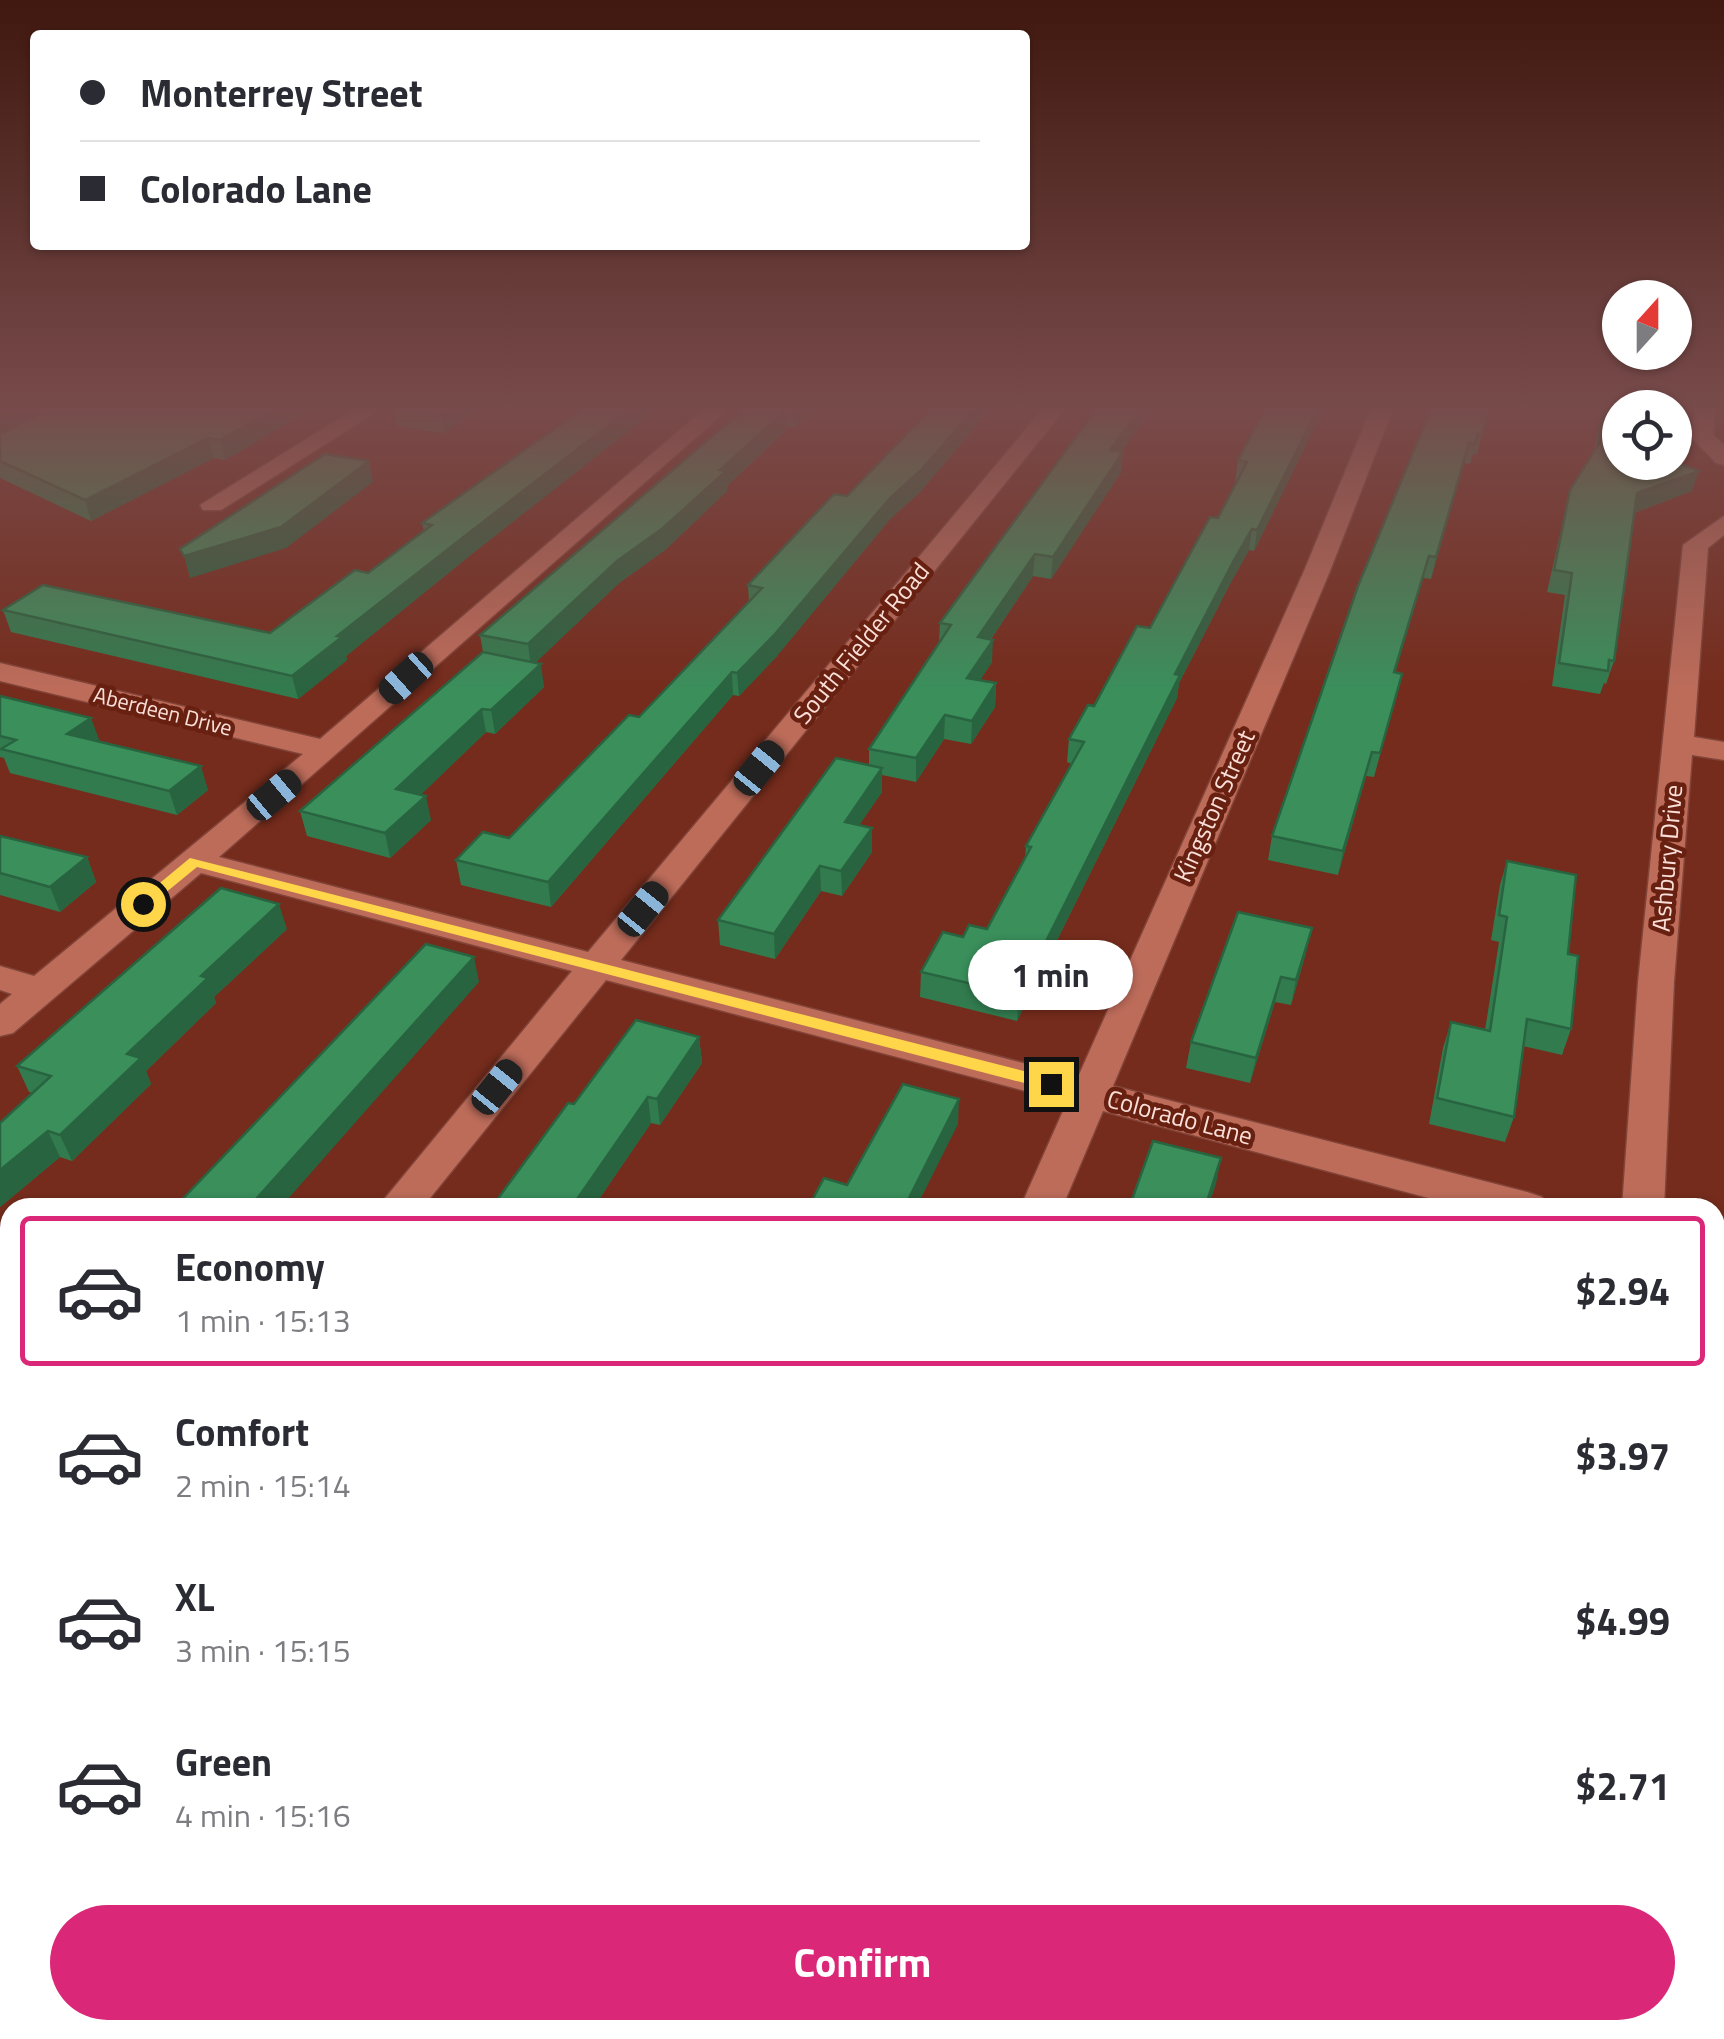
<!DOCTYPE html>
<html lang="en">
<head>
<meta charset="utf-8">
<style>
  :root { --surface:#fff; --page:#f7f7f7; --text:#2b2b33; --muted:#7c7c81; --line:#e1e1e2; --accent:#db2777 }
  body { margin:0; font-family:"Titillium Web",sans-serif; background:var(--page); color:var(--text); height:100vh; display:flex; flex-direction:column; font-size:38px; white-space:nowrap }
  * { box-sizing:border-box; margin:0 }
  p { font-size:32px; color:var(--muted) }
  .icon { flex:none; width:55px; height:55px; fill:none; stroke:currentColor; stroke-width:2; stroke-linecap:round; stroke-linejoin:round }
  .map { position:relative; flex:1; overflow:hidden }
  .details { position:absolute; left:0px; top:1198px; width:1725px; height:842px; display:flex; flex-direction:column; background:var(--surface); border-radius:30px 30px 0 0; box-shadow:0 2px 8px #0004 }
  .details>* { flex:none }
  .top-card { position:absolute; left:30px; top:30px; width:1000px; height:220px; border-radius:10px; box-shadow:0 2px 8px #0004; display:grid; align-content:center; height:220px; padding:0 50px; background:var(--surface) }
  .needle { width:65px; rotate:21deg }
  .controls { position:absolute; left:1602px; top:280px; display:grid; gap:20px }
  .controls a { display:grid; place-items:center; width:90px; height:90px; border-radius:50%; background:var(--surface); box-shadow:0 2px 8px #0004; font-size:50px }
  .end { position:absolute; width:45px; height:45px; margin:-22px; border:12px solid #ffd54a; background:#111; box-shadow:0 0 0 5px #111 }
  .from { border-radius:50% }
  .bubble { position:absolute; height:70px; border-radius:35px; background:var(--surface); box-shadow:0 2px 8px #0004; font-size:32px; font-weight:700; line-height:70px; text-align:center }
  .car { position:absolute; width:30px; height:60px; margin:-30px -15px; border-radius:12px; box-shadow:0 0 8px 2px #0007; background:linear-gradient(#222 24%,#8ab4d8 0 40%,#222 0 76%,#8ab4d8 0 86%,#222 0) }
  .top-card b { display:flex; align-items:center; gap:35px; height:95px; font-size:38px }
  .top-card b+b { border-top:2px solid var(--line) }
  .top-card i { width:25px; height:25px; background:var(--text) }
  ul { padding:18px 0 0; list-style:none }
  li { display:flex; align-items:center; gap:30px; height:150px; margin:0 20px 15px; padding:0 30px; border:5px solid transparent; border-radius:10px }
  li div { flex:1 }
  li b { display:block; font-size:38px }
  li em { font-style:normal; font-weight:700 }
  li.active { border-color:var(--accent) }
  li>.icon { width:90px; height:90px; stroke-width:1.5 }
  .primary-button { display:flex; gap:20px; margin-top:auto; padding:20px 50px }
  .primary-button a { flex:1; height:115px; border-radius:60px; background:var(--accent); color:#fff; font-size:40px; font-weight:700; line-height:115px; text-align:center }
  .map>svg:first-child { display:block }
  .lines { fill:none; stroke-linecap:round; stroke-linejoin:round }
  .minor-casing { stroke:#814438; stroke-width:3 }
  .minor { fill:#bd6c5a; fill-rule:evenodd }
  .wall { fill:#327b4e }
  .shaded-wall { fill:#296440 }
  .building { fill:#3a8f5b; stroke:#296440; stroke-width:2.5 }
  .route { fill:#ffd54a }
  .labels { text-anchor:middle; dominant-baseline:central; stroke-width:9; stroke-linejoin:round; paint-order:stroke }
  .far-street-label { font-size:22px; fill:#fadfd8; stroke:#682011 }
  .street-label { font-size:25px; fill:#fadfd8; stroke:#682011 }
</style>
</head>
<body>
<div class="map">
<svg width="1724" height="2039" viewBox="0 0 1724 2039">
  <rect width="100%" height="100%" fill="#752c1c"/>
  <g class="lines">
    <g class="minor-casing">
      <g id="minor">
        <polygon points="363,404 389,404 221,510 203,510 200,505"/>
        <polygon points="710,404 734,404 219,857 588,952 1047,404 1069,404 621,960 1078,1077 1304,571 1373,404 1395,404 1330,571 1113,1086 1527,1192 1542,1197 1548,1208 1466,1208 1103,1111 1062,1208 1020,1208 1067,1102 606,980 422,1208 377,1208 572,971 201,873 13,1033 0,1036 0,1004 12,994 0,990 0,966 34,976 303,754 0,681 0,663 320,739"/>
        <polygon points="1695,404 1717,404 1713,435 1724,445 1724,465 1716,463 1691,437"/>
        <polygon points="1724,516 1724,535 1708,548 1694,737 1724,742 1724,760 1692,755 1674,982 1664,1208 1622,1208 1638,982 1683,545"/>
        <polygon points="1715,1641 1724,1644 1724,1696 1715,1693"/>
        <polygon points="10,1654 10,1714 0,1718 0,1658"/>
        <polygon points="666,2030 730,2030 727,2039 663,2039"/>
        <polygon points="1556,2030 1620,2030 1619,2039 1555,2039"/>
      </g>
    </g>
    <use href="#minor" class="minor"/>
  </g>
  <g class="wall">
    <polygon points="0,404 321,404 225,460 214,458 91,521 0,478"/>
    <polygon points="486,404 444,433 397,426 393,406"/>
    <polygon points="578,404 663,404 473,553 346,656 347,660 298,699 11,632 3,610 270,633 368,573 424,531 422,523 579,412"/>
    <polygon points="750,404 824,404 795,428 785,426 786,430 727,486 727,491 665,550 619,583 535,663 544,687 495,734 486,732 420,795 431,820 390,858 307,836 300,811 483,652 480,635"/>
    <polygon points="936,404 995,404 920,492 890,519 776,657 739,696 733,695 551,907 461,885 456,860 509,838 639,717 749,602 748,585 847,496"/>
    <polygon points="1100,404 1155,404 1122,451 1121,472 1051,579 1033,576 991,639 992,662 980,680 996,683 995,707 971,744 944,739 916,782 882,775 882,792 859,825 872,828 872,852 842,896 821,891 775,959 720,945 718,920 869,765 869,749 939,643 940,623"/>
    <polygon points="1326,404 1254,551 1249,550 1231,582 1179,683 1177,698 1017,1021 920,997 921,972 963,937 987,929 1025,859 1026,846 1072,764 1067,762 1069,739 1150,628 1218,518 1237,481 1235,481 1238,460"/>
    <polygon points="1490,404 1477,455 1473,454 1470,464 1464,463 1431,579 1423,578 1395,672 1402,674 1374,777 1366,776 1338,875 1268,860 1272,836"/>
    <polygon points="1601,404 1648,404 1620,462 1692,491 1634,513 1614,661 1606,684 1604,683 1600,694 1552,686 1565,595 1547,592 1570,490 1594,452"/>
    <polygon points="0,696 99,742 208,790 177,815 10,773 4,758 0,757"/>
    <polygon points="0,836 87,857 96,882 60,912 0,895"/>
    <polygon points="1507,861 1568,954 1571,1029 1562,1055 1523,1046 1514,1117 1505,1142 1429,1124 1443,1048 1451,1022 1485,1030 1499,942 1491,940 1500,885"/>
    <polygon points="287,929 214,997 216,1003 146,1071 151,1084 72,1161 60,1157 0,1207 0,1123 33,1093 29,1092 17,1066"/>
    <polygon points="1306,953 1291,1005 1275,1002 1250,1083 1186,1068 1191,1042"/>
    <polygon points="699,1037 702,1063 660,1125 651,1123 593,1208 491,1208 574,1104"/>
    <polygon points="1724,1825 1724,2039 1721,2039 1723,1826"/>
    <polygon points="10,1842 10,1930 0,1926 0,1856"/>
    <polygon points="1247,2030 1401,2030 1400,2039 1245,2039"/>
  </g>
  <g class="shaded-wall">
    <polygon points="14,404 59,404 0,434 0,411"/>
    <polygon points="283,404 321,404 225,460 220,440"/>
    <polygon points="455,404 486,404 444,433 441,414"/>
    <polygon points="636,404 663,404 473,553 346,656 347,660 298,699 292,676 337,636 470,532"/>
    <polygon points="800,404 824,404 795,428 795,408"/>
    <polygon points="979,404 995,404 920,492 890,519 776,657 739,696 737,673 890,498"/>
    <polygon points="1144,404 1155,404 1108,470 1110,450"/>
    <polygon points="1320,404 1326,404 1254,551 1257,530"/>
    <polygon points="785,411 786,430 727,486 727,491 665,550 619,583 531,667 528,644 617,561"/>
    <polygon points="208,438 214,458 91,521 85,500"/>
    <polygon points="1469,443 1464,463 1431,579 1436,557"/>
    <polygon points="1123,452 1121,472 1051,579 1053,557"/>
    <polygon points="369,461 373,482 286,548 190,578 184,556"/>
    <polygon points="1699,471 1692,491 1630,514 1637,493"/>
    <polygon points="1252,529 1249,550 1231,582 1179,683 1177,698 1017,1021 1019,995 1175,674 1234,560"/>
    <polygon points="1035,554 1033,576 977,659 978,637"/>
    <polygon points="1429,556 1423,578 1389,695 1394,672"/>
    <polygon points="993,640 992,662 966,701 967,678"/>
    <polygon points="541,664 544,687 495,734 491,710"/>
    <polygon points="732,672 733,695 551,907 548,882"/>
    <polygon points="996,683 995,707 971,744 972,721"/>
    <polygon points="482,709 486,732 402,813 396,789"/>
    <polygon points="945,715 944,739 916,782 916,758"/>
    <polygon points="91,718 100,742 67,734"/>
    <polygon points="1372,752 1366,776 1338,875 1343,851"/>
    <polygon points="201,766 208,790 177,815 169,791"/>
    <polygon points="882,768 882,792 845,846 845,822"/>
    <polygon points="426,796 431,820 390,858 385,833"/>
    <polygon points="872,828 872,852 842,896 841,871"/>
    <polygon points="87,857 96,882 60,912 50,887"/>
    <polygon points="820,866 821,891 775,959 774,934"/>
    <polygon points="279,904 287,929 214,997 216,1003 146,1071 151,1084 72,1161 60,1135 127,1054 201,976"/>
    <polygon points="1312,928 1306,953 1291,1005 1296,980"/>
    <polygon points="474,957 479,982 280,1208 248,1208"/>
    <polygon points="1281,977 1275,1002 1250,1083 1256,1058"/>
    <polygon points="699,1037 702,1063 660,1125 657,1099"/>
    <polygon points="648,1097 651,1123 593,1208 571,1208"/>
    <polygon points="959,1099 958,1124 916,1208 907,1208 907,1202"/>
    <polygon points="48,1131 60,1157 0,1207 0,1170"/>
    <polygon points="1221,1158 1216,1184 1208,1208 1205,1208"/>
    <polygon points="10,1462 10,1504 0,1515 0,1473"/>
    <polygon points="456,2030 493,2030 481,2039 444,2039"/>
    <polygon points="947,2030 951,2030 948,2039 944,2039"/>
  </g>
  <g class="building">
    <polygon points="0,404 14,404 0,411"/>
    <polygon points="59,404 283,404 220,440 208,438 85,500 0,461 0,434"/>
    <polygon points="396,404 455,404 441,414 393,406"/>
    <polygon points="578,404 636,404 470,532 337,636 342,637 292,676 3,610 43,585 270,633 355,570 368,573 432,525 422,523 587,406"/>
    <polygon points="750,404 800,404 795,408 780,406 785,411 720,470 726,471 663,528 617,561 528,644 480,635"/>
    <polygon points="936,404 979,404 920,471 890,498 775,634 737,673 732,672 548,882 456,860 483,832 509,838 629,715 639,717 762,588 748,585 834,494 847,496"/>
    <polygon points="1100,404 1144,404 1110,450 1123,452 1053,557 1035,554 978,637 993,640 967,678 996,683 972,721 945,715 916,758 869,749 951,625 940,623"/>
    <polygon points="1268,404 1320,404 1257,530 1252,529 1234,560 1175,674 1180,675 1019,995 921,972 943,932 963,937 969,925 987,929 1031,847 1026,846 1084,742 1069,739 1088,705 1094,706 1137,626 1150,628 1210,517 1218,518 1247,462 1238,460"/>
    <polygon points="1432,404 1490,404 1482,435 1478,434 1475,444 1469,443 1436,557 1429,556 1394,672 1402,674 1380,753 1372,752 1343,851 1272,836 1358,586 1424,426"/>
    <polygon points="1604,404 1648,404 1648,408 1620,408 1620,462 1675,462 1699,471 1637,493 1614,661 1609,660 1608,671 1559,663 1572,573 1554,570 1570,490 1605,434 1600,433"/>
    <polygon points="325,454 369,461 281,527 184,556 180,549"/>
    <polygon points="483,652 541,664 491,710 482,709 396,789 426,796 385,833 300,811"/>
    <polygon points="0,696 91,718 67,734 201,766 169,791 1,749 16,740 0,736"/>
    <polygon points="836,758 882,768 845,822 872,828 841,871 820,866 774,934 718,920"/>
    <polygon points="0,836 87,857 50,887 0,873"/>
    <polygon points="1507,861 1576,875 1568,954 1578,956 1571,1029 1527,1019 1514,1117 1437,1098 1451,1022 1490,1031 1507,917 1499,915"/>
    <polygon points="221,888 279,904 201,976 208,978 127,1054 141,1058 60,1135 48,1131 0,1170 0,1123 51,1076 17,1066"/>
    <polygon points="1238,912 1312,928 1296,980 1281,977 1256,1058 1191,1042"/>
    <polygon points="426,944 474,957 248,1208 174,1208"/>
    <polygon points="636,1020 699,1037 657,1099 648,1097 571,1208 491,1208 568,1103 574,1104"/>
    <polygon points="903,1084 959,1099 907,1202 913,1203 911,1208 808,1208 824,1178 847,1185"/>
    <polygon points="1153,1141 1221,1158 1205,1208 1129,1208"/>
    <polygon points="10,1379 10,1462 0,1473 0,1390"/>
    <polygon points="10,1842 10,1917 0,1912 0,1856"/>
    <polygon points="297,2030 456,2030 444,2039 301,2039"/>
    <polygon points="815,2030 947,2030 944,2039 811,2039"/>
    <polygon points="1252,2030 1401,2030 1400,2039 1250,2039"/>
  </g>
  <linearGradient id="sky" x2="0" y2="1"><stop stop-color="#40180f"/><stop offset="0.59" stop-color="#784b4b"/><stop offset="1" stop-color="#784b4b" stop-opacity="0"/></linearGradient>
  <rect width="1724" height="689" fill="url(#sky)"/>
  <polygon class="route" points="190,858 1051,1078 1059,1084 1051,1090 197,867 148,907 138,907 138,901"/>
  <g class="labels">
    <g class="far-street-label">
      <text transform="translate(163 711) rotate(14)">Aberdeen Drive</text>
    </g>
    <g class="street-label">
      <text transform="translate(861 643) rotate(-51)">South Fielder Road</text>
      <text transform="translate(1214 806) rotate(-66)">Kingston Street</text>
      <text transform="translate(1667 858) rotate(-85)">Ashbury Drive</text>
      <text transform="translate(1180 1117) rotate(15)">Colorado Lane</text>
    </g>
  </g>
</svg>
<div class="controls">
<a><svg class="needle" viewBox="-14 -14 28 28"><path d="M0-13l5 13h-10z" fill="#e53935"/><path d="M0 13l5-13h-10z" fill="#7c7c81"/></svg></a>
<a><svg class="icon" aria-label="locate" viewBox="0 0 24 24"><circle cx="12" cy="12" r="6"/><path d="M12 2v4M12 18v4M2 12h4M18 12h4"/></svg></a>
</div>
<i class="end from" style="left:143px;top:904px"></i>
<i class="end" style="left:1051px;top:1084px"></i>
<div class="bubble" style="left:968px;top:940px;width:165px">1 min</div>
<i class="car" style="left:406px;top:678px;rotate:228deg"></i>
<i class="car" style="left:759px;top:768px;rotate:39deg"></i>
<i class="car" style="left:274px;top:795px;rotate:50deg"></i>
<i class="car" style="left:643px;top:909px;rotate:39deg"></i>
<i class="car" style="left:497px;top:1087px;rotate:39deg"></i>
<div class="top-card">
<b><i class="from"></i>Monterrey Street</b>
<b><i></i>Colorado Lane</b>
</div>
<section class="details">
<ul>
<li class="active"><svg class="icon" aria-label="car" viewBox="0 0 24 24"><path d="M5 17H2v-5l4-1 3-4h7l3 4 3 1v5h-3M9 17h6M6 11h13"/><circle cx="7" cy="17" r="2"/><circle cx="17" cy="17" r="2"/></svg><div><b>Economy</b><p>1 min · 15:13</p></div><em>$2.94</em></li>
<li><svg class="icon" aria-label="car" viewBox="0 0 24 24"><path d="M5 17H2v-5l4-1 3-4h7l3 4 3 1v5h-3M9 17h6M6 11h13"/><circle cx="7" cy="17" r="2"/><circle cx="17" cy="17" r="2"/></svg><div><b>Comfort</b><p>2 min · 15:14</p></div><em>$3.97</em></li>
<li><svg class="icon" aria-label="car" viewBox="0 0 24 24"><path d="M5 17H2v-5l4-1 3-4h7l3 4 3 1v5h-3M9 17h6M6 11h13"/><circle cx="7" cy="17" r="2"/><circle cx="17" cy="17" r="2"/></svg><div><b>XL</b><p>3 min · 15:15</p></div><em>$4.99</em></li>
<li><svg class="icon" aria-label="car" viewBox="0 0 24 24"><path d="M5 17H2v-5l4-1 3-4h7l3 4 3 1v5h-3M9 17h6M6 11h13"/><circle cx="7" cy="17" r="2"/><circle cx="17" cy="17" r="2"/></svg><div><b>Green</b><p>4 min · 15:16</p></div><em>$2.71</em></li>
</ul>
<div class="primary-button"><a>Confirm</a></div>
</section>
</div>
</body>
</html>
